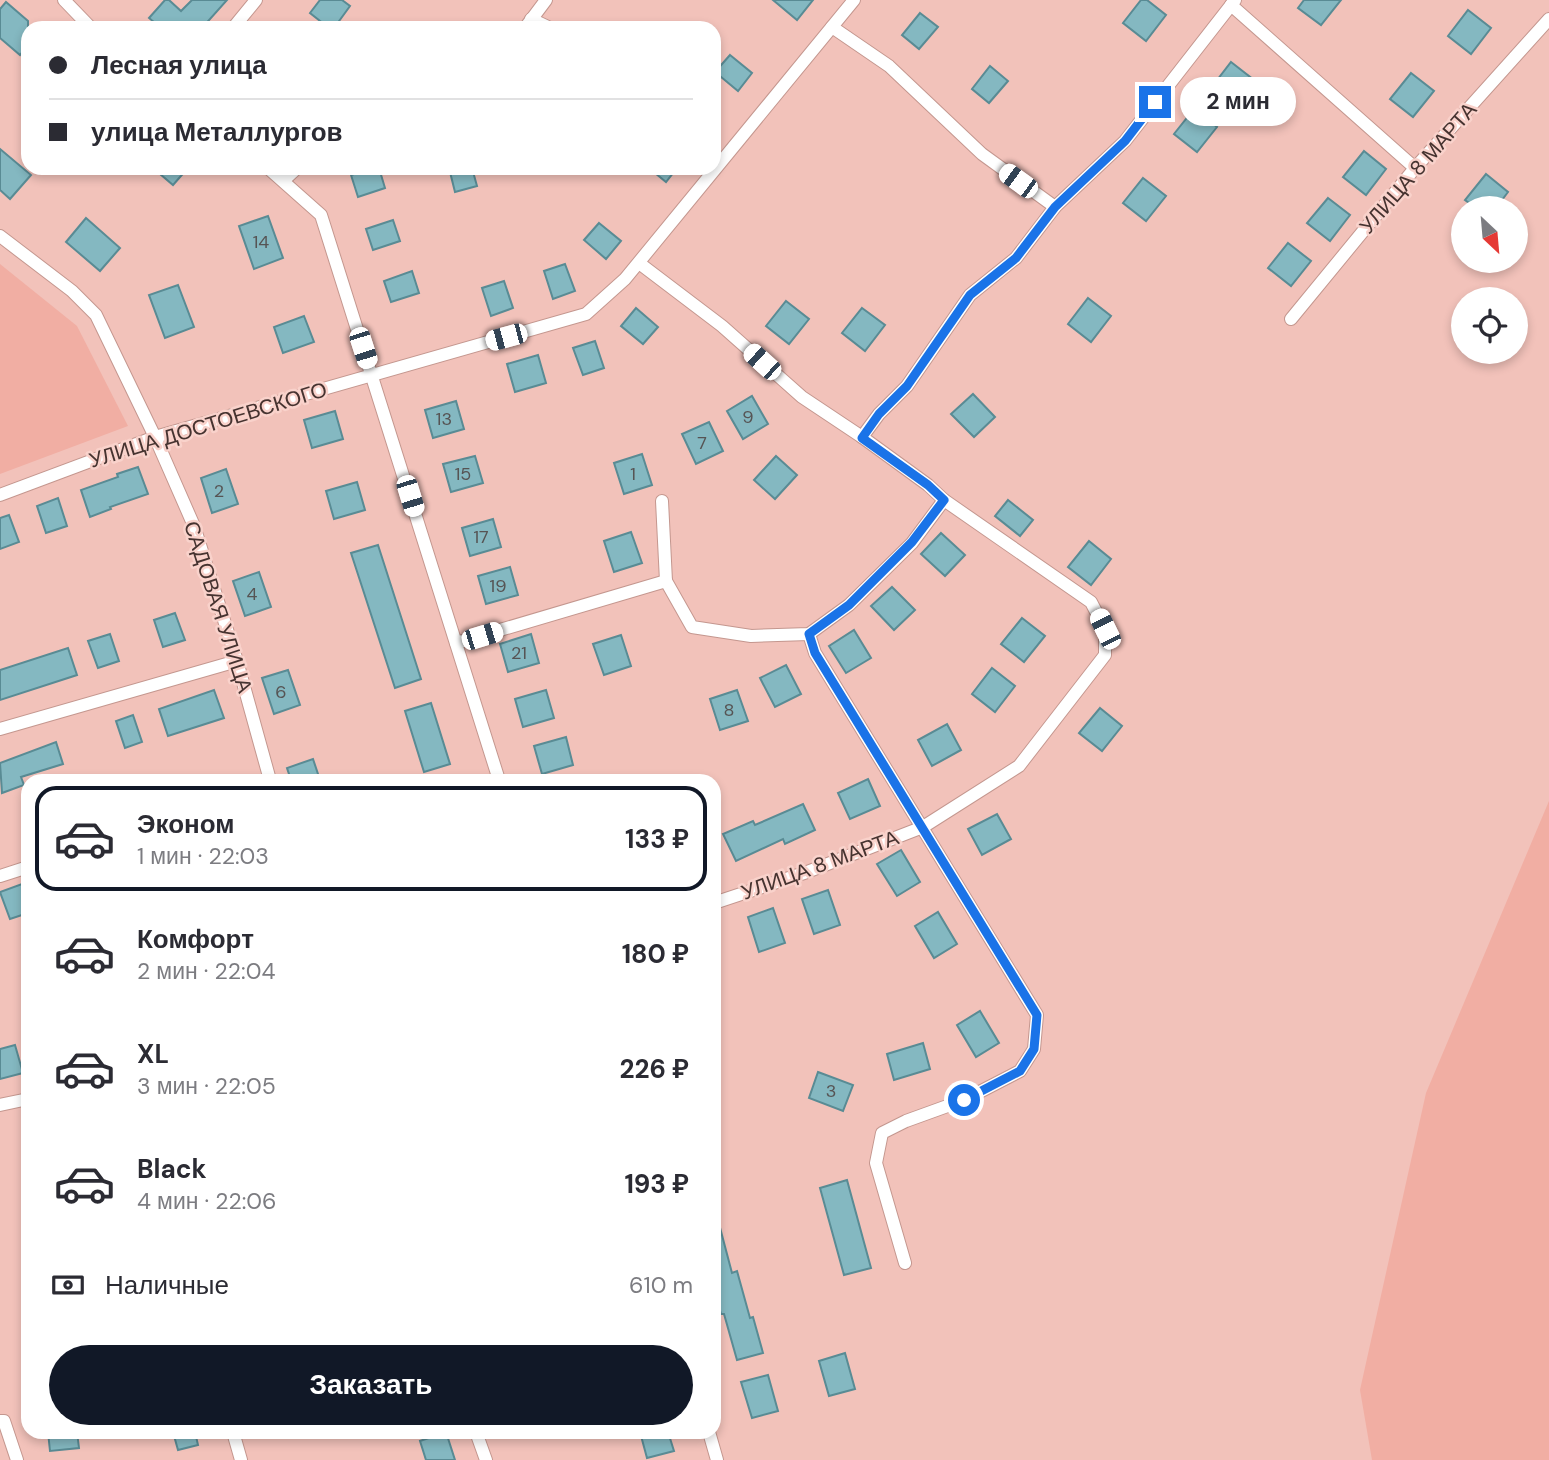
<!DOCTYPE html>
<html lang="ru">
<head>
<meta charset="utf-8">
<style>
  :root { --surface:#fff; --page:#f7f7f7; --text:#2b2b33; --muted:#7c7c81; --line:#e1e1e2; --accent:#111827 }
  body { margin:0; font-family:"DM Sans",sans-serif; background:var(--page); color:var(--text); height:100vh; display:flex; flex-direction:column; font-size:26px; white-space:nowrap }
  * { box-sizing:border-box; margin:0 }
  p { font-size:23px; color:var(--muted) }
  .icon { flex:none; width:38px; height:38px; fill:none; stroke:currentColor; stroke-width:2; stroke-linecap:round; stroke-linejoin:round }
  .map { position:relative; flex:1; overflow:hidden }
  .panel { position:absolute; left:21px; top:774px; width:700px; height:665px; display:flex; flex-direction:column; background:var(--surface); border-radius:21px; box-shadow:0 4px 10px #0003 }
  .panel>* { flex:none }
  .banner { position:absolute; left:21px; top:21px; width:700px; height:154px; border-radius:21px; box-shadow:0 4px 10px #0003; display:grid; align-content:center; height:154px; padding:0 28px; background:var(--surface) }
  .needle { width:46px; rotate:154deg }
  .fabs { position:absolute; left:1451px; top:196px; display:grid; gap:14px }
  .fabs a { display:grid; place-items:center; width:77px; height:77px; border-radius:50%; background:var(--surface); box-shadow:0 4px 10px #0003; font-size:35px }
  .end { position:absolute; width:32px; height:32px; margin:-16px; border:9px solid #1a73e8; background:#fff; box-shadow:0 0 0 4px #fff }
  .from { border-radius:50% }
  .bubble { position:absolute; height:49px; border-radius:24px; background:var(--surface); box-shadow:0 4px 10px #0003; font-size:23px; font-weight:700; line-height:49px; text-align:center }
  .car { position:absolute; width:21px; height:42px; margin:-21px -10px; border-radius:9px; box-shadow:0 0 5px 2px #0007; background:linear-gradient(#fff 24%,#345 0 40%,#fff 0 76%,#345 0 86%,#fff 0) }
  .banner b { display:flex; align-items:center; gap:24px; height:66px; font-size:26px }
  .banner b+b { border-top:2px solid var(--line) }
  .banner i { width:18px; height:18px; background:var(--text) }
  ul { padding:12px 0 0; list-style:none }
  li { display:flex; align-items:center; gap:21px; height:105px; margin:0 14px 10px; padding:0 14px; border:4px solid transparent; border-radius:21px }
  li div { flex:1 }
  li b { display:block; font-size:26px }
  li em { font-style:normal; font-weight:700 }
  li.active { border-color:var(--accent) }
  li>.icon { width:63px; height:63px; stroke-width:1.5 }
  .pay { display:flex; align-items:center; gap:18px; height:77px; padding:0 28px; font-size:26px }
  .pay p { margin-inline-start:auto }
  .cta { display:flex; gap:14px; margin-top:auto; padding:14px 28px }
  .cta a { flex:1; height:80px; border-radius:42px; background:var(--accent); color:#fff; font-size:28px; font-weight:700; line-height:80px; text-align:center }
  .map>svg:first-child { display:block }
  .green { fill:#f1aea3 }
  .building { fill:#84b8c1; stroke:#598b94; stroke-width:2 }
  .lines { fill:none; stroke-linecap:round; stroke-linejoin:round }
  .street-casing { stroke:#c4978f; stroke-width:14 }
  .street { stroke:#fff; stroke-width:12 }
  .route { stroke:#1a73e8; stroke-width:9 }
  .labels { text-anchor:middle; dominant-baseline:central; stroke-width:5; stroke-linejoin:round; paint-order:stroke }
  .number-label { font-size:18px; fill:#565454 }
  .street-label { font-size:21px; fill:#463330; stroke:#f9d2cb }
</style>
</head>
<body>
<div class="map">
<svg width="1549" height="1460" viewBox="0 0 1549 1460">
  <rect width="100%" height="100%" fill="#f2c2ba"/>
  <g class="green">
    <polygon points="0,264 77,326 128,426 0,474"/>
    <polygon points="1549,801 1549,1460 1372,1460 1360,1390 1426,1093"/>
  </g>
  <g class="building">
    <polygon points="165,0 169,0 181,11 192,0 227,0 202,28 161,28 149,18"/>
    <polygon points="320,0 342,0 350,6 334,28 329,28 310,13"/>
    <polygon points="773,0 813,0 797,20"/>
    <polygon points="1141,0 1147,0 1166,15 1146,41 1123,23"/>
    <polygon points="1304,0 1341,0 1321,25 1298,8"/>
    <polygon points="6,2 28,21 28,46 20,55 0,38 0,9"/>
    <polygon points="1468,10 1491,28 1471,54 1448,36"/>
    <polygon points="920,13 938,27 919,49 902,35"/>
    <polygon points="730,55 752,73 738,91 715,72"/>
    <polygon points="1231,62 1254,80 1234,106 1211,88"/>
    <polygon points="990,66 1008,81 989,103 972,89"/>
    <polygon points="1411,73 1434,91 1413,117 1390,99"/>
    <polygon points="1194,109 1217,127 1197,152 1174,134"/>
    <polygon points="0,149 31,175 10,199 0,190"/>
    <polygon points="1364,151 1386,169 1366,195 1343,177"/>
    <polygon points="153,168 188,168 173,185"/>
    <polygon points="373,168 379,168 385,188 358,197 351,175"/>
    <polygon points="449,168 472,168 477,186 455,192"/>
    <polygon points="649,168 677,168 666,182"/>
    <polygon points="1486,174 1508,192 1496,208 1476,208 1465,200"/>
    <polygon points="1143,178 1166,196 1146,221 1123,203"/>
    <polygon points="1328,198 1350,215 1330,241 1307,223"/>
    <polygon points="268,216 283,258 254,269 239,226"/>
    <polygon points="86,218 120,248 100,271 66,242"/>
    <polygon points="393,220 400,241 373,250 366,229"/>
    <polygon points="599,223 621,241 606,259 584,240"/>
    <polygon points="1288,243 1311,261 1291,286 1268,268"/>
    <polygon points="565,264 575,291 553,299 544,271"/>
    <polygon points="412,271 419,293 391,302 384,281"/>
    <polygon points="504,281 513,308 491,316 482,288"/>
    <polygon points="178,285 194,327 165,338 149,295"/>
    <polygon points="1088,298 1111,316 1091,342 1068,324"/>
    <polygon points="786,301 809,319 789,344 766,326"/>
    <polygon points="636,308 658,327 643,344 621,326"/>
    <polygon points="862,308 885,325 865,351 842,333"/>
    <polygon points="304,316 314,342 283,353 274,327"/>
    <polygon points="595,341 604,368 583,375 573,348"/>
    <polygon points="538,355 546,383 515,392 507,364"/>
    <polygon points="973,394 995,417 974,437 951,414"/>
    <polygon points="752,396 768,424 743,439 727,411"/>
    <polygon points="456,401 464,429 433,438 425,410"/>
    <polygon points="335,411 343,439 312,448 304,420"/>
    <polygon points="709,422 723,451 696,464 682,434"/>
    <polygon points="642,454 652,485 624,494 614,463"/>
    <polygon points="475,456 483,483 451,492 443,464"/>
    <polygon points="776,456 797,475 775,499 754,480"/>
    <polygon points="138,467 148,494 110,507 111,509 90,517 81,490 118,477 117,474"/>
    <polygon points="226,469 238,504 212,513 201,478"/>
    <polygon points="357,482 365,510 334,519 326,491"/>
    <polygon points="58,498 67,526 46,533 37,506"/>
    <polygon points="1008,500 1033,520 1020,536 995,516"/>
    <polygon points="9,515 19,542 0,549 0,518"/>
    <polygon points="493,519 501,547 470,556 462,528"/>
    <polygon points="631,532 642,563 614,572 604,541"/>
    <polygon points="941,533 965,555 945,576 921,554"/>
    <polygon points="1089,541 1111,559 1091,585 1068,567"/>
    <polygon points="378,545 421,679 395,688 351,553"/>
    <polygon points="510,567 518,595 486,604 478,576"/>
    <polygon points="259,572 271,607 245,616 233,581"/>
    <polygon points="892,587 915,610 894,630 871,606"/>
    <polygon points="175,613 185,640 163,647 154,620"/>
    <polygon points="1022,618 1045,636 1024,662 1001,644"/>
    <polygon points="854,630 871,658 846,673 829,646"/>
    <polygon points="110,634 119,661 98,668 88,641"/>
    <polygon points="531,634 539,663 508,672 500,644"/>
    <polygon points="621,635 631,666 604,675 593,644"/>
    <polygon points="68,648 77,675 0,700 0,670"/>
    <polygon points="786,665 801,694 775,707 760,678"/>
    <polygon points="992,668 1015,686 995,712 972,694"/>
    <polygon points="288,670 300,705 274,714 262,678"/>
    <polygon points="214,690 224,718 168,736 159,709"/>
    <polygon points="546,690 554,718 523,727 515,699"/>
    <polygon points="737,690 748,721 720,730 710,699"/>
    <polygon points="431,703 450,764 424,772 405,711"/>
    <polygon points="1100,708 1122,726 1102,751 1079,733"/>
    <polygon points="133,715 142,742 125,748 116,721"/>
    <polygon points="947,724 961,750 932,766 918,740"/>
    <polygon points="566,737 573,765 542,774 534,746"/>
    <polygon points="56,742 63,764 21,777 24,785 2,793 0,763"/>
    <polygon points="313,759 320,780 291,780 287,768"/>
    <polygon points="868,779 880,806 850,819 838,793"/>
    <polygon points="803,804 815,830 785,844 783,839 736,861 723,834 753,821 755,825"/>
    <polygon points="997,814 1011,839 982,855 968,829"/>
    <polygon points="901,850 920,882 897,896 877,864"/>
    <polygon points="22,884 28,903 28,913 10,919 0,892"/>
    <polygon points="828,890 840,925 814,934 802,899"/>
    <polygon points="773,908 785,943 759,952 748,917"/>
    <polygon points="938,912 957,944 934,958 915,926"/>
    <polygon points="980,1011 999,1043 976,1057 957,1025"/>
    <polygon points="923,1043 930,1069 894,1080 887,1054"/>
    <polygon points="15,1045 23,1073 0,1079 0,1049"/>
    <polygon points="818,1072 853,1085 843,1111 809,1098"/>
    <polygon points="847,1180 871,1268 844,1275 820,1188"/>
    <polygon points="718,1220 732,1273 737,1271 750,1318 753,1317 763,1353 737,1360 724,1314 721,1314 714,1290 714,1221"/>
    <polygon points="845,1353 855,1389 829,1396 819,1361"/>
    <polygon points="768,1375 778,1411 752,1418 741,1382"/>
    <polygon points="48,1432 77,1432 79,1448 50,1451"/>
    <polygon points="173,1432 195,1432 198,1445 178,1450"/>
    <polygon points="446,1432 455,1460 426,1460 420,1441"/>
    <polygon points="640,1432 668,1432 674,1451 647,1458"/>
  </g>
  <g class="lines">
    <g class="street-casing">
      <g id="street">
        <polyline points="64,0 91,28"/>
        <polyline points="1231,5 1415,168"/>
        <polyline points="531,19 550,28"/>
        <polyline points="832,27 889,66 982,154 1055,207"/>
        <polyline points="233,28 256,0"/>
        <polyline points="525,28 546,0"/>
        <polyline points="268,168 321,215 499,780"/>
        <polyline points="284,180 297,168"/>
        <polyline points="0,236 72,291 96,315 155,437 194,526 237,661 270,780"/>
        <polyline points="639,263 722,326 802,397 862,437 928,485 944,500 1091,602 1105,629 1105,655 1019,766 923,827 807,872 714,903"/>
        <polyline points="1291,319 1415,168 1549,19"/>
        <polyline points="862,437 879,414 907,386 970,295 1016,258 1055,207 1125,141 1235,0"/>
        <polyline points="0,495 155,437 586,314 625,279 854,0"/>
        <polyline points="662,501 666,581"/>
        <polyline points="809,634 815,653 1037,1015 1034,1049 1020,1071 964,1100 906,1121 882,1133 876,1163 905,1263"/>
        <polyline points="456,643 666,581 692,627 751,636 809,634 849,605 912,543 944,500"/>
        <polyline points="0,729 237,661"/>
        <polyline points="0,876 28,867"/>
        <polyline points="0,1105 28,1099"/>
        <polyline points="0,1421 4,1421 17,1460"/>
        <polyline points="233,1432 241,1460"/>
        <polyline points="476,1432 486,1460"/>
        <polyline points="709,1432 717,1460"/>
      </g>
    </g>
    <use href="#street" class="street"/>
  </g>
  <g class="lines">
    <polyline class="route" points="964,1100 1020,1071 1034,1049 1037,1015 815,653 809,634 849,605 912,542 944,500 928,485 862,438 879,414 907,386 970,295 1016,258 1055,207 1125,141 1155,102"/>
  </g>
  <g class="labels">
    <g class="number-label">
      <text x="261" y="242">14</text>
      <text x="748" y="417">9</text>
      <text x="444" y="419">13</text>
      <text x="702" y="443">7</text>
      <text x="463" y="474">15</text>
      <text x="633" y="474">1</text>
      <text x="219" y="491">2</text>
      <text x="481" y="537">17</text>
      <text x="498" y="586">19</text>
      <text x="252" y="594">4</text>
      <text x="519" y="653">21</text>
      <text x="281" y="692">6</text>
      <text x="729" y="710">8</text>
      <text x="831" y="1091">3</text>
    </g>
    <g class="street-label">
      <text transform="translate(1418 168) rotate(-49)">УЛИЦА 8 МАРТА</text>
      <text transform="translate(208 425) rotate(-17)">УЛИЦА ДОСТОЕВСКОГО</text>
      <text transform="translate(218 607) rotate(72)">САДОВАЯ УЛИЦА</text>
      <text transform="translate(820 865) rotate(-20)">УЛИЦА 8 МАРТА</text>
    </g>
  </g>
</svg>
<div class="fabs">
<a><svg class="needle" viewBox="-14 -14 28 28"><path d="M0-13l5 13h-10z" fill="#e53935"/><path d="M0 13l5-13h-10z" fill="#7c7c81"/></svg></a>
<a><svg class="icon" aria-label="locate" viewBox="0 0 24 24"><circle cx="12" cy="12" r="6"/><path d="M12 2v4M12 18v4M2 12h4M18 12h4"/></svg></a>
</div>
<i class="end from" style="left:964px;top:1100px"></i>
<i class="end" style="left:1155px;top:102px"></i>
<div class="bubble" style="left:1180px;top:77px;width:116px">2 мин</div>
<i class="car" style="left:1018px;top:181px;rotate:306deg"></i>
<i class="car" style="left:506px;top:337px;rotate:255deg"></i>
<i class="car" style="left:363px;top:348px;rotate:162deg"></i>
<i class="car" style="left:762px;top:362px;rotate:312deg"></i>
<i class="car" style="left:410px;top:496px;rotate:163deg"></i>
<i class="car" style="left:1105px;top:629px;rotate:334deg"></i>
<i class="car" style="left:482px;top:636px;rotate:73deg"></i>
<div class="banner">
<b><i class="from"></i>Лесная улица</b>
<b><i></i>улица Металлургов</b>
</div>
<section class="panel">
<ul>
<li class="active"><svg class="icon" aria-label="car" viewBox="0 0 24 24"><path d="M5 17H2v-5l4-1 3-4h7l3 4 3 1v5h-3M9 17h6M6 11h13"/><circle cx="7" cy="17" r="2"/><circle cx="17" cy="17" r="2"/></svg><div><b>Эконом</b><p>1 мин · 22:03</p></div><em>133 ₽</em></li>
<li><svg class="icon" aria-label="car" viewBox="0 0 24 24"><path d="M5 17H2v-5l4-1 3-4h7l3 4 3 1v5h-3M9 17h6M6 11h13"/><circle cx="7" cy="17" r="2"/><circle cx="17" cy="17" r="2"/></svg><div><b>Комфорт</b><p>2 мин · 22:04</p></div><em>180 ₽</em></li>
<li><svg class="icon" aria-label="car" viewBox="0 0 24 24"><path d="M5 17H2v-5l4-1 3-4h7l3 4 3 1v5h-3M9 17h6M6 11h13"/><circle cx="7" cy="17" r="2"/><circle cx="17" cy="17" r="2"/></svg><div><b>XL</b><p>3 мин · 22:05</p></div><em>226 ₽</em></li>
<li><svg class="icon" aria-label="car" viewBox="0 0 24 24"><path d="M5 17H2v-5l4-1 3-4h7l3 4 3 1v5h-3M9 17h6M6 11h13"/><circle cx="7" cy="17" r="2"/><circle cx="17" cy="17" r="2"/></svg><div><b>Black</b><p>4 мин · 22:06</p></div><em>193 ₽</em></li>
</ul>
<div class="pay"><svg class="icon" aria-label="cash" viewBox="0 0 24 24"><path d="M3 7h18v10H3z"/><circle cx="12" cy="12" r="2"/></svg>Наличные<p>610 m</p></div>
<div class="cta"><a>Заказать</a></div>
</section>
</div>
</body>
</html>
